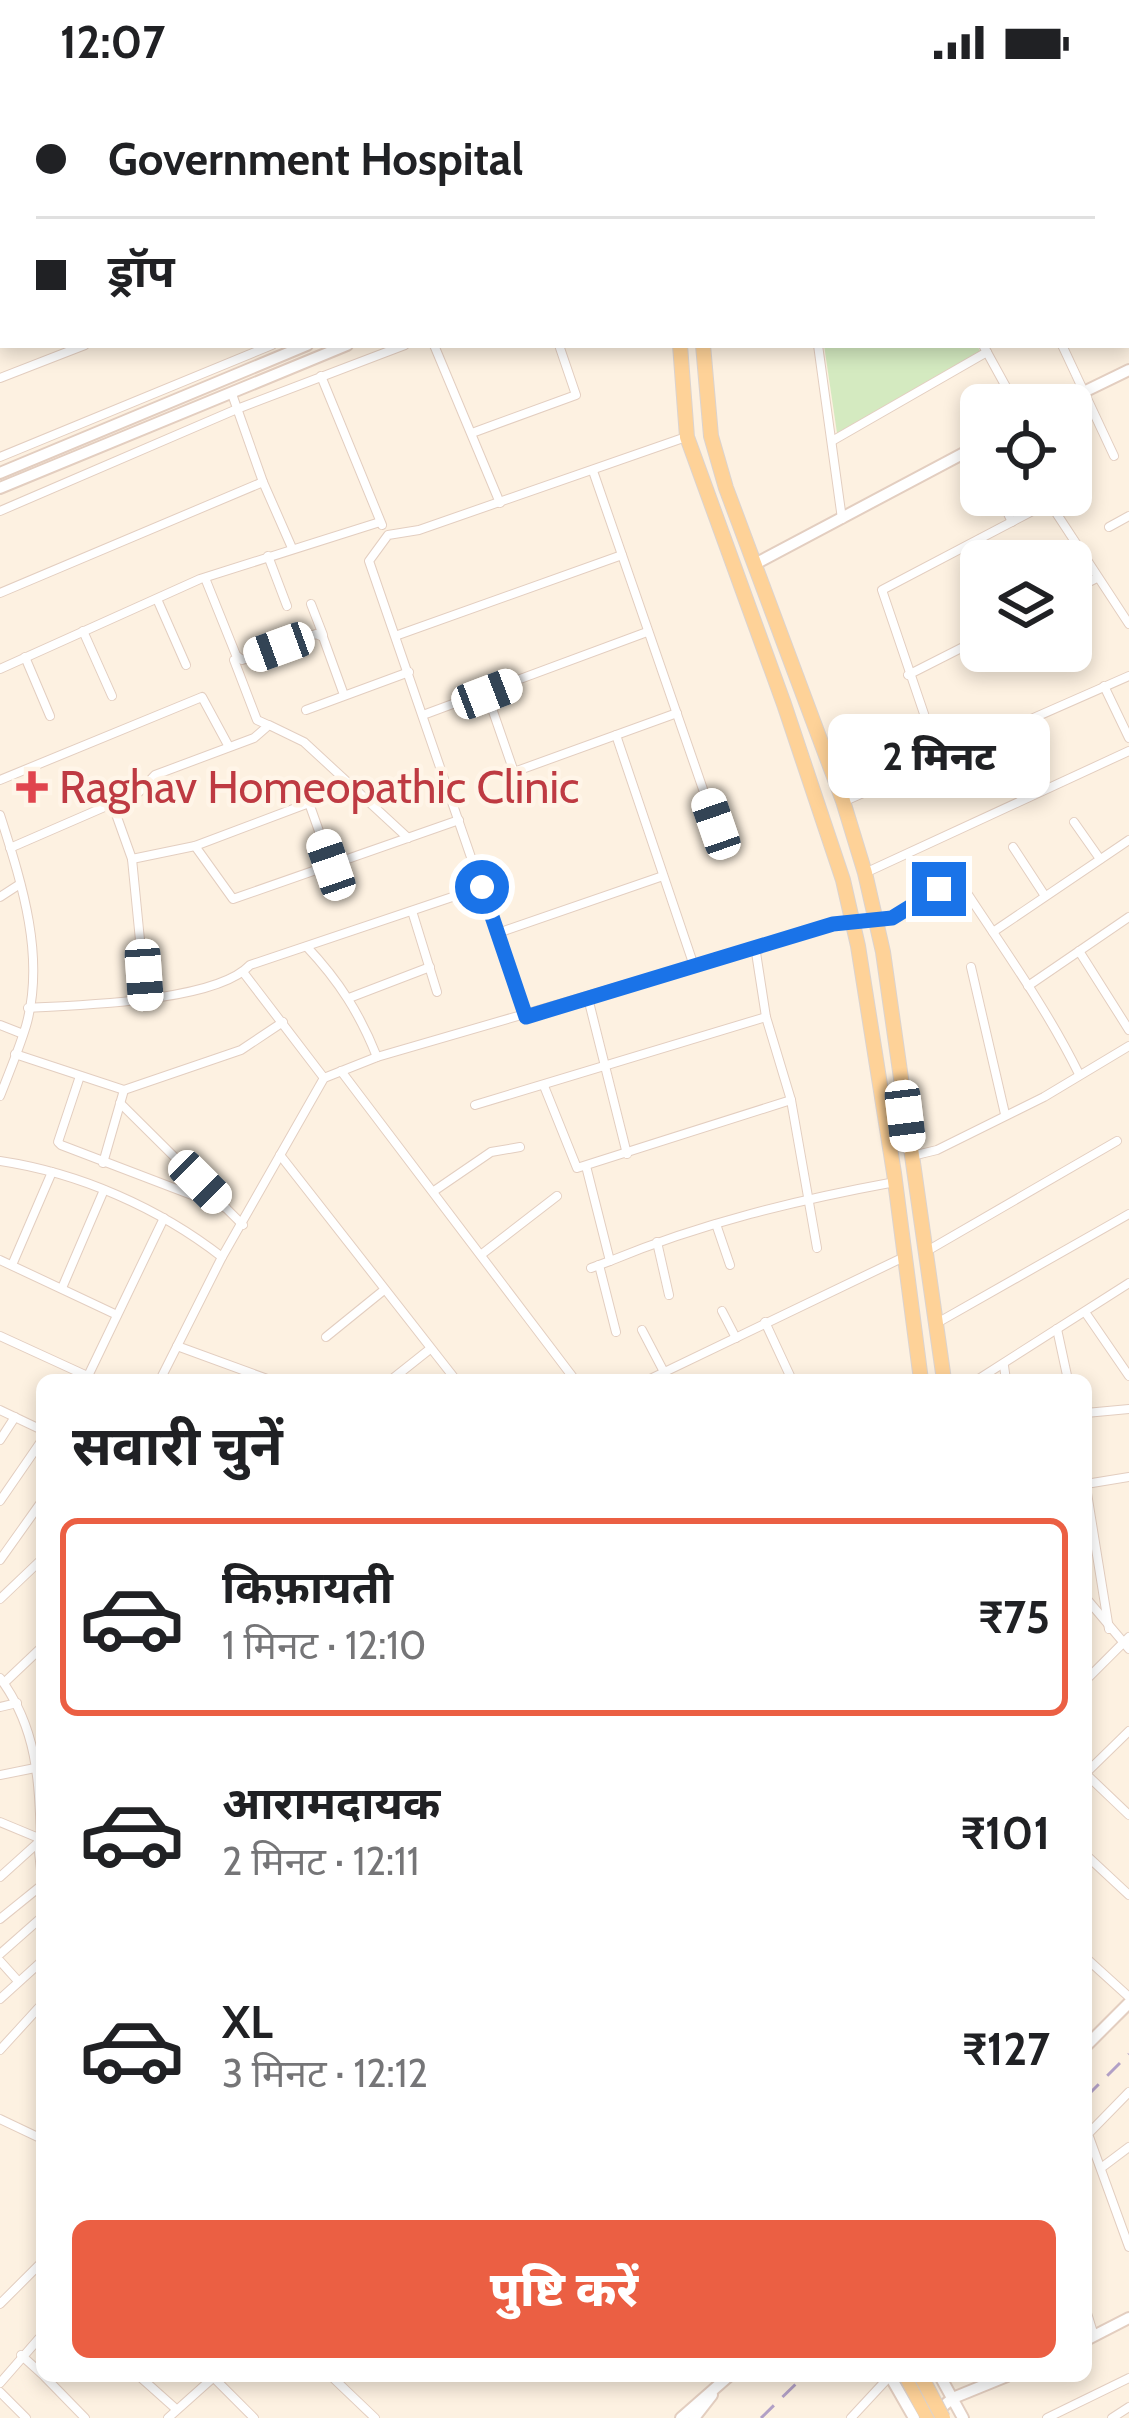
<!DOCTYPE html>
<html lang="hi">
<head>
<meta charset="utf-8">
<style>
  :root { --surface:#fff; --page:#f2f2f2; --text:#202124; --muted:#757577; --line:#e0e0e0; --accent:#eb5f43 }
  body { margin:0; font-family:Cabin,"Noto Sans Devanagari",sans-serif; background:var(--page); color:var(--text); height:100vh; display:flex; flex-direction:column; font-size:45px; white-space:nowrap }
  * { box-sizing:border-box; margin:0 }
  p { font-size:39px; color:var(--muted) }
  .icon { flex:none; width:66px; height:66px; fill:none; stroke:currentColor; stroke-width:2; stroke-linecap:round; stroke-linejoin:round }
  .map { position:relative; flex:1; overflow:hidden }
  .side { position:absolute; left:36px; top:1290px; width:1056px; height:1008px; display:flex; flex-direction:column; background:var(--surface); border-radius:18px; box-shadow:0 6px 18px #0003 }
  .side>* { flex:none }
  .banner { position:absolute; left:0px; top:0px; width:1131px; height:264px; box-shadow:0 6px 18px #0003; display:grid; align-content:center; height:264px; padding:0 36px; background:var(--surface) }
  .controls { position:absolute; left:960px; top:300px; display:grid; gap:24px }
  .controls a { display:grid; place-items:center; width:132px; height:132px; border-radius:18px; background:var(--surface); box-shadow:0 6px 18px #0003; font-size:60px }
  .end { position:absolute; width:54px; height:54px; margin:-27px; border:15px solid #1a73e8; background:#fff; box-shadow:0 0 0 6px #fff }
  .from { border-radius:50% }
  .bubble { position:absolute; height:84px; border-radius:18px; background:var(--surface); box-shadow:0 6px 18px #0003; font-size:39px; font-weight:800; line-height:84px; text-align:center }
  .car { position:absolute; width:36px; height:72px; margin:-36px -18px; border-radius:15px; box-shadow:0 0 9px 3px #0007; background:linear-gradient(#fff 24%,#345 0 40%,#fff 0 76%,#345 0 86%,#fff 0) }
  .banner b { display:flex; align-items:center; gap:42px; height:114px; font-size:45px }
  .banner b+b { border-top:3px solid var(--line) }
  .banner i { width:30px; height:30px; background:var(--text) }
  ul { padding:0; list-style:none }
  li { display:flex; align-items:center; gap:36px; height:198px; margin:0 24px 18px; padding:0 12px; border:6px solid transparent; border-radius:18px }
  li div { flex:1 }
  li b { display:block; font-size:45px }
  li em { font-style:normal; font-weight:800 }
  li.on { border-color:var(--accent) }
  li>.icon { width:108px; height:108px; stroke-width:1.5 }
  h2 { padding:0 36px; font-size:54px; line-height:144px }
  .primary-button { display:flex; gap:24px; margin-top:auto; padding:24px 36px }
  .primary-button a { flex:1; height:138px; border-radius:18px; background:var(--accent); color:#fff; font-size:48px; font-weight:800; line-height:138px; text-align:center }
  .status { display:flex; justify-content:space-between; align-items:center; height:84px; padding:0 60px; background:var(--surface); direction:ltr }
  .status svg { height:33px; fill:currentColor }
  .map>svg:first-child { display:block }
  .green { fill:#d4eac0 }
  .lines { fill:none; stroke-linecap:round; stroke-linejoin:round }
  .minor-casing { stroke:#e3cec0; stroke-width:10 }
  .tertiary-casing { stroke:#e3cec0; stroke-width:14 }
  .primary-casing { stroke:#dbd3cf; stroke-width:16 }
  .minor { stroke:#fff; stroke-width:8 }
  .tertiary { stroke:#fff; stroke-width:10 }
  .primary { stroke:#fed298; stroke-width:14 }
  .rail { stroke:#b2a0c6; stroke-width:3; stroke-dasharray:18 12; stroke-linecap:butt }
  .primary-bridge-casing { stroke:#dbd3cf; stroke-width:16; stroke-linecap:butt }
  .primary-bridge { stroke:#fed298; stroke-width:14 }
  .route { stroke:#1a73e8; stroke-width:15 }
  .health-dot { fill:#e0444e; stroke:#fff5e8; stroke-width:4.5 }
  .labels { text-anchor:middle; dominant-baseline:central; stroke-width:9; stroke-linejoin:round; paint-order:stroke }
  .health-label { font-size:45px; fill:#be3a42; stroke:#fff5e8; text-anchor:start }
</style>
</head>
<body>
<div class="status"><b>12:07</b><svg viewBox="0 0 49 12"><path d="M0 12V9h3v3zM5 12V6h3v6zM10 12V3h3v9zM15 12V0h3v12zM26 1h20v11H26zM47 4h2v5h-2z"/></svg></div>
<div class="map">
<svg width="1129" height="2334" viewBox="0 0 1129 2334">
  <rect width="100%" height="100%" fill="#fdf1e1"/>
  <polygon class="green" points="824,261 977,261 981,269 837,349"/>
  <g class="lines">
    <g class="minor-casing">
      <g id="minor">
        <polyline points="42,0 44,3"/>
        <polyline points="309,0 310,3"/>
        <polyline points="409,0 410,3"/>
        <polyline points="795,0 795,3"/>
        <polyline points="990,0 990,3"/>
        <polyline points="184,3 195,0"/>
        <polyline points="493,3 508,0"/>
        <polyline points="1128,29 1129,29"/>
        <polyline points="1128,57 1129,59"/>
        <polyline points="1128,95 1129,95"/>
        <polyline points="0,114 3,120"/>
        <polyline points="0,187 3,186"/>
        <polyline points="1128,196 1129,198"/>
        <polyline points="434,261 500,419"/>
        <polyline points="818,261 842,435"/>
        <polyline points="983,261 1016,321"/>
        <polyline points="1062,261 1114,372"/>
        <polyline points="321,292 382,441"/>
        <polyline points="0,294 85,261"/>
        <polyline points="232,310 263,398 292,464"/>
        <polyline points="472,349 576,311 559,261"/>
        <polyline points="832,357 987,268"/>
        <polyline points="975,362 981,374"/>
        <polyline points="0,373 272,261"/>
        <polyline points="593,387 715,740"/>
        <polyline points="1071,407 1073,406"/>
        <polyline points="999,411 1012,438"/>
        <polyline points="1049,418 1129,540"/>
        <polyline points="0,427 237,325 405,261"/>
        <polyline points="1109,443 1129,432"/>
        <polyline points="268,472 287,522"/>
        <polyline points="205,494 236,571 242,576 316,550 323,553 344,611"/>
        <polyline points="1071,507 1097,494"/>
        <polyline points="0,509 263,398"/>
        <polyline points="157,515 186,581"/>
        <polyline points="311,520 323,551"/>
        <polyline points="83,547 112,612"/>
        <polyline points="398,551 622,471"/>
        <polyline points="25,573 50,632"/>
        <polyline points="234,576 257,636 268,641"/>
        <polyline points="0,585 200,495 380,438"/>
        <polyline points="908,591 981,554"/>
        <polyline points="1104,602 1129,654"/>
        <polyline points="487,610 514,688 677,629"/>
        <polyline points="306,626 409,588"/>
        <polyline points="423,631 647,548"/>
        <polyline points="616,651 694,882"/>
        <polyline points="940,677 882,506 1063,411"/>
        <polyline points="0,696 202,613 228,661"/>
        <polyline points="845,717 1129,592"/>
        <polyline points="112,719 132,775 146,917"/>
        <path d="M0,731C21,797 46,872 26,942C19,965 9,989 0,1012"/>
        <polyline points="1074,738 1100,775"/>
        <polyline points="195,762 233,815 459,736"/>
        <polyline points="1013,763 1045,812"/>
        <polyline points="10,764 139,708 155,691 254,654 269,641 304,658 408,754"/>
        <polyline points="132,775 195,762 309,719 331,781"/>
        <polyline points="865,789 1129,667"/>
        <polyline points="0,813 20,800"/>
        <polyline points="412,827 437,908"/>
        <polyline points="993,848 1129,756"/>
        <polyline points="498,849 663,792"/>
        <path d="M307,863C339,897 360,930 377,973"/>
        <polyline points="1079,867 1129,946"/>
        <polyline points="971,883 1005,1030"/>
        <polyline points="243,888 324,994"/>
        <polyline points="1028,902 1129,833"/>
        <polyline points="349,914 430,883"/>
        <polyline points="588,914 627,1070"/>
        <path d="M28,924C79,921 216,918 250,881L482,803"/>
        <polyline points="526,933 369,477 388,451 419,446 686,353"/>
        <polyline points="0,941 23,950"/>
        <polyline points="15,970 124,1006 241,966 283,938"/>
        <polyline points="341,987 575,1296"/>
        <polyline points="80,992 58,1058 61,1061 226,1124"/>
        <polyline points="544,1002 577,1084 791,1016 766,933 755,862"/>
        <polyline points="791,1016 817,1164"/>
        <polyline points="120,1019 243,1141"/>
        <polyline points="475,1021 766,933"/>
        <polyline points="280,1071 456,1296"/>
        <polyline points="912,1072 937,1066 1044,1013 1129,962"/>
        <path d="M0,1077C80,1089 159,1124 222,1173"/>
        <polyline points="103,1079 124,1006"/>
        <path d="M586,1082L610,1177C702,1139 797,1116 895,1098"/>
        <polyline points="434,1107 491,1068 520,1063"/>
        <polyline points="716,1140 730,1181"/>
        <polyline points="657,1158 669,1211"/>
        <polyline points="927,1167 1117,1057"/>
        <polyline points="482,1170 557,1112"/>
        <polyline points="0,1176 117,1231"/>
        <polyline points="12,1181 52,1088"/>
        <polyline points="599,1181 616,1248"/>
        <polyline points="591,1184 610,1177"/>
        <polyline points="62,1204 104,1106"/>
        <polyline points="722,1227 736,1254"/>
        <polyline points="1085,1228 1129,1292"/>
        <polyline points="765,1238 792,1296"/>
        <polyline points="937,1239 1129,1130"/>
        <polyline points="1057,1245 1068,1296"/>
        <polyline points="642,1246 664,1288"/>
        <polyline points="0,1252 96,1296"/>
        <polyline points="326,1253 384,1206"/>
        <polyline points="177,1262 270,1296"/>
        <polyline points="1004,1282 1006,1296"/>
        <polyline points="88,1292 164,1134"/>
        <path d="M160,1296L222,1173L324,994L377,973L834,840L892,834L954,800L965,806C1005,867 1047,925 1079,990"/>
        <polyline points="391,1296 430,1265"/>
        <polyline points="648,1296 904,1173"/>
        <polyline points="977,1296 1129,1199"/>
        <polyline points="0,1326 42,1346"/>
        <polyline points="1086,1329 1129,1325"/>
        <polyline points="0,1356 15,1333"/>
        <polyline points="1086,1400 1129,1393"/>
        <polyline points="1086,1403 1109,1545"/>
        <polyline points="0,1417 42,1356"/>
        <polyline points="0,1476 42,1417"/>
        <polyline points="1086,1514 1129,1565"/>
        <polyline points="0,1515 42,1475"/>
        <path d="M0,1594C37,1644 39,1695 41,1755L0,1738"/>
        <polyline points="1086,1596 1129,1553"/>
        <polyline points="4,1599 42,1563"/>
        <polyline points="0,1623 17,1619"/>
        <polyline points="1086,1689 1129,1647"/>
        <polyline points="1086,1690 1129,1731"/>
        <polyline points="0,1691 40,1683"/>
        <polyline points="38,1758 42,1796"/>
        <polyline points="1086,1771 1129,1811"/>
        <polyline points="0,1793 41,1756"/>
        <polyline points="0,1835 42,1801"/>
        <polyline points="0,1870 42,1833"/>
        <polyline points="1086,1874 1129,1913"/>
        <polyline points="0,1877 18,1897"/>
        <polyline points="0,1915 42,1877"/>
        <polyline points="0,1966 42,1920"/>
        <polyline points="1129,2008 1088,2050 1129,2163"/>
        <polyline points="0,2035 42,2055"/>
        <polyline points="1101,2084 1129,2063"/>
        <polyline points="0,2220 42,2178"/>
        <polyline points="1086,2226 1094,2252"/>
        <polyline points="21,2271 42,2290"/>
        <polyline points="44,2292 85,2334"/>
        <polyline points="139,2292 176,2325"/>
        <polyline points="331,2292 375,2334"/>
        <polyline points="213,2293 254,2334"/>
        <polyline points="0,2299 42,2251"/>
        <polyline points="0,2308 26,2334"/>
        <polyline points="168,2334 215,2292"/>
        <polyline points="851,2334 890,2292"/>
        <polyline points="1047,2334 1129,2294"/>
        <polyline points="1112,2334 1129,2323"/>
      </g>
    </g>
    <g class="tertiary-casing">
      <g id="tertiary">
        <polyline points="1057,321 1129,286"/>
        <polyline points="0,389 307,261"/>
        <polyline points="0,404 347,261"/>
        <polyline points="755,480 981,360"/>
        <polyline points="1086,1962 1129,1919"/>
        <polyline points="1086,2256 1129,2234"/>
        <polyline points="890,2292 914,2334"/>
        <polyline points="940,2292 963,2334"/>
        <polyline points="936,2328 953,2314 1007,2292"/>
        <polyline points="681,2334 729,2292"/>
        <polyline points="694,2334 712,2311"/>
      </g>
    </g>
    <g class="primary-casing">
      <g id="primary">
        <polyline points="683,3 684,0"/>
        <polyline points="708,3 708,0"/>
        <polyline points="680,261 687,353 784,620 843,796 858,862 894,1089 921,1296"/>
        <polyline points="703,261 711,352 726,404 843,717 865,789 883,868 944,1296"/>
        <polyline points="906,2292 928,2334"/>
      </g>
    </g>
    <use href="#minor" class="minor"/>
    <use href="#tertiary" class="tertiary"/>
    <use href="#primary" class="primary"/>
    <g class="rail">
      <polyline points="1086,2013 1129,1970"/>
      <polyline points="761,2334 804,2292"/>
    </g>
    <g class="primary-bridge-casing">
      <polyline id="primary-bridge" points="921,2292 943,2334"/>
    </g>
    <use href="#primary-bridge" class="primary-bridge"/>
  </g>
  <g class="lines">
    <polyline class="route" points="482,803 526,933 833,840 892,834 939,805"/>
  </g>
  <path class="health-dot" d="M26 685h12v12h12v12h-12v12h-12v-12h-12v-12h12z"/>
  <g class="labels">
    <g class="health-label">
      <text x="59" y="703">Raghav Homeopathic Clinic</text>
    </g>
  </g>
</svg>
<div class="controls">
<a><svg class="icon" aria-label="locate" viewBox="0 0 24 24"><circle cx="12" cy="12" r="6"/><path d="M12 2v4M12 18v4M2 12h4M18 12h4"/></svg></a>
<a><svg class="icon" aria-label="layers" viewBox="0 0 24 24"><path d="M12 4l9 5-9 5-9-5zM3 14l9 5 9-5"/></svg></a>
</div>
<i class="end from" style="left:482px;top:803px"></i>
<i class="end" style="left:939px;top:805px"></i>
<div class="bubble" style="left:828px;top:630px;width:222px">2 मिनट</div>
<i class="car" style="left:279px;top:563px;rotate:250deg"></i>
<i class="car" style="left:487px;top:610px;rotate:69deg"></i>
<i class="car" style="left:716px;top:740px;rotate:341deg"></i>
<i class="car" style="left:331px;top:781px;rotate:341deg"></i>
<i class="car" style="left:144px;top:891px;rotate:176deg"></i>
<i class="car" style="left:905px;top:1032px;rotate:173deg"></i>
<i class="car" style="left:200px;top:1098px;rotate:135deg"></i>
<div class="banner">
<b><i class="from"></i>Government Hospital</b>
<b><i></i>ड्रॉप</b>
</div>
<section class="side">
<h2>सवारी चुनें</h2>
<ul>
<li class="on"><svg class="icon" aria-label="car" viewBox="0 0 24 24"><path d="M5 17H2v-5l4-1 3-4h7l3 4 3 1v5h-3M9 17h6M6 11h13"/><circle cx="7" cy="17" r="2"/><circle cx="17" cy="17" r="2"/></svg><div><b>किफ़ायती</b><p>1 मिनट · 12:10</p></div><em>₹75</em></li>
<li><svg class="icon" aria-label="car" viewBox="0 0 24 24"><path d="M5 17H2v-5l4-1 3-4h7l3 4 3 1v5h-3M9 17h6M6 11h13"/><circle cx="7" cy="17" r="2"/><circle cx="17" cy="17" r="2"/></svg><div><b>आरामदायक</b><p>2 मिनट · 12:11</p></div><em>₹101</em></li>
<li><svg class="icon" aria-label="car" viewBox="0 0 24 24"><path d="M5 17H2v-5l4-1 3-4h7l3 4 3 1v5h-3M9 17h6M6 11h13"/><circle cx="7" cy="17" r="2"/><circle cx="17" cy="17" r="2"/></svg><div><b>XL</b><p>3 मिनट · 12:12</p></div><em>₹127</em></li>
</ul>
<div class="primary-button"><a>पुष्टि करें</a></div>
</section>
</div>
</body>
</html>
